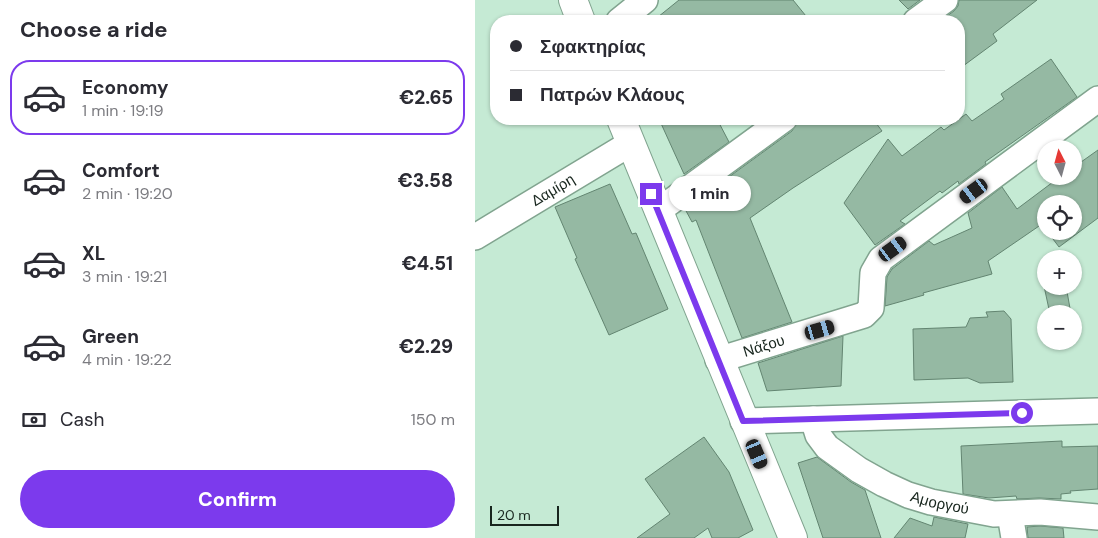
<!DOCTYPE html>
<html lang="en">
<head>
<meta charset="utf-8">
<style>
  :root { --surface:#fff; --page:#f7f7f7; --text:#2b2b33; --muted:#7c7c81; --line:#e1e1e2; --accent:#7c3aed }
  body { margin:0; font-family:"DM Sans",sans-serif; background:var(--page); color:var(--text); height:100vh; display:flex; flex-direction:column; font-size:19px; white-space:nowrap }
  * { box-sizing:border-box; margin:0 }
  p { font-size:16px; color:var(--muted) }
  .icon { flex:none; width:28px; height:28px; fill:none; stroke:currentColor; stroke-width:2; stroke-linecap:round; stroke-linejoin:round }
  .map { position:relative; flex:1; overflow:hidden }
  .drawer { display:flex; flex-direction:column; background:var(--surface); width:475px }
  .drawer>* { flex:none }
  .banner { position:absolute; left:15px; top:15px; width:475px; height:110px; border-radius:20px; box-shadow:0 1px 4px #0004; display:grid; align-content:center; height:110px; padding:0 20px; background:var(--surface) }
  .needle { width:32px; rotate:354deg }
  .controls { position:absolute; left:562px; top:140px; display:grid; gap:10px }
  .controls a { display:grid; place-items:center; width:45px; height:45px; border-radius:50%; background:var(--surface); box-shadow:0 1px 4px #0004; font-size:25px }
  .scale { position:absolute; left:15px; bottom:12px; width:69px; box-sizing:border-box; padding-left:5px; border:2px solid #18261e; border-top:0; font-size:14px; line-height:18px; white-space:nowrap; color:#18261e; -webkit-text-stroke:4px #c5ead4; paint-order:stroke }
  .end { position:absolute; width:22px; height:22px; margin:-11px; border:6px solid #7c3aed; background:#fff; box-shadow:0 0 0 2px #fff }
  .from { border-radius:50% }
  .bubble { position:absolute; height:35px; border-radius:18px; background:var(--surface); box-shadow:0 1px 4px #0004; font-size:16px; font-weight:800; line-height:35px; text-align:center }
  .car { position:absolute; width:15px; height:30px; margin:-15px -8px; border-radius:6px; box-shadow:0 0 4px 1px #0007; background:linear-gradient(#222 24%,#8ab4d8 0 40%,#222 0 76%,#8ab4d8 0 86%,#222 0) }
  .banner b { display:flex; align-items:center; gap:18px; height:48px; font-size:19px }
  .banner b+b { border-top:1px solid var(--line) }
  .banner i { width:12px; height:12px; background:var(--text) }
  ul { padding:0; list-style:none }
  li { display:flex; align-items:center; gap:15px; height:75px; margin:0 10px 8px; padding:0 10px; border:2px solid transparent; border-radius:20px }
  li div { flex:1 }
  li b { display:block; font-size:19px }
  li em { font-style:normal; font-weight:800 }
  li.active { border-color:var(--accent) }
  li>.icon { width:45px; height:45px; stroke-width:1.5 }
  h2 { padding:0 20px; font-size:22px; line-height:60px }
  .pay { display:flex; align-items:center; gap:12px; height:55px; padding:0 20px; font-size:19px }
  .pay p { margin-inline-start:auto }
  .cta { display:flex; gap:10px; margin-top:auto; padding:10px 20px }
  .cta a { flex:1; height:58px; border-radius:30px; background:var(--accent); color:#fff; font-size:20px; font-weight:800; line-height:58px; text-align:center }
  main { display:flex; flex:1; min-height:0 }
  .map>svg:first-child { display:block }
  .building { fill:#95b9a3; stroke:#638571 }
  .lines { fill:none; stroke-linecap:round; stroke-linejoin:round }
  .minor-casing { stroke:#81a48f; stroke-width:28 }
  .secondary-casing { stroke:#81a48f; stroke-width:30 }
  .minor { stroke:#fff; stroke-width:25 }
  .secondary { stroke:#fff; stroke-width:28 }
  .route { stroke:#7c3aed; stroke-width:6 }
  .labels { text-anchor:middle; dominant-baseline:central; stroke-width:5; stroke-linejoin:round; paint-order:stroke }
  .street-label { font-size:15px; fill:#18261e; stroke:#c5ead4 }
</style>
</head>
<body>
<main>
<section class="drawer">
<h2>Choose a ride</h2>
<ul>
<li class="active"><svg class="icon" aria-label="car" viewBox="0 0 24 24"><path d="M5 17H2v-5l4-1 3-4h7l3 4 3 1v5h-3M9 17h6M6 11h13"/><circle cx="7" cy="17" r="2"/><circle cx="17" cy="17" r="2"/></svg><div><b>Economy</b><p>1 min · 19:19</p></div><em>€2.65</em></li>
<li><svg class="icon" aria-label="car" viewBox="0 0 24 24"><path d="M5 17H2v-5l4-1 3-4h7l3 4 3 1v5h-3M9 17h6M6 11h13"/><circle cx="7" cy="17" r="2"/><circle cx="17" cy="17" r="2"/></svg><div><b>Comfort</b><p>2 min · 19:20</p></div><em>€3.58</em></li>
<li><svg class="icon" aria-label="car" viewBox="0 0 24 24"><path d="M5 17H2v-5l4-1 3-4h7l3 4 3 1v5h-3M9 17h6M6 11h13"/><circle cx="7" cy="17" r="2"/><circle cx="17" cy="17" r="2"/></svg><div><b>XL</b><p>3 min · 19:21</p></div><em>€4.51</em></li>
<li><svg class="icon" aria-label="car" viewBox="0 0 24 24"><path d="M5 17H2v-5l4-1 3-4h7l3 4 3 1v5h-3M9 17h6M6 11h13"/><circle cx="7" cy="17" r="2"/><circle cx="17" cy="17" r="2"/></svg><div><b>Green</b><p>4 min · 19:22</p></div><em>€2.29</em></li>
</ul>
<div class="pay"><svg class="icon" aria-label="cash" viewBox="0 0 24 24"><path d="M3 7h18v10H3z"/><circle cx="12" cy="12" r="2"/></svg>Cash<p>150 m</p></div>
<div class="cta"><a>Confirm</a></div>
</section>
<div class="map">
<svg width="623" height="538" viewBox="0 0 623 538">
  <rect width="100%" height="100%" fill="#c5ead4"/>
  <g class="building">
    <polygon points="204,0 318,0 335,21 178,21"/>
    <polygon points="424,0 445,0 433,9"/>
    <polygon points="484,0 562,0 518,34 522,41 484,69 484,21 465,21 479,11 483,6"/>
    <polygon points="576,59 602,97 510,162 511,164 484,184 483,181 467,193 465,191 425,221 430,224 400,245 369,203 413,139 427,156 466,127 469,130 491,114 497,121 529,99 526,94"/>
    <polygon points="184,119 242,119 254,142 209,174"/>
    <polygon points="324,119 398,119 407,131 318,188 275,218 317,322 267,338 221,220 217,222 210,209 317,131"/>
    <polygon points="623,150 623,218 584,247 572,231 599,231 599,204 571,204 571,230 567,224 513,261 517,274 448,293 449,295 410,306 412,277 417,269 454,241 459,245 497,228 493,213 527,187 542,209 586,176 599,176 599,167"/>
    <polygon points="135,184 157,234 161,233 193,309 134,335 100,259 102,258 80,207"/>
    <polygon points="569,286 591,286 596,314 575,314"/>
    <polygon points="529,311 536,319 538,382 505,383 493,378 439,380 438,329 491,327 495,318 513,317 511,312"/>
    <polygon points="368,336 366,386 292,391 283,363"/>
    <polygon points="229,437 254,472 278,530 263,538 237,538 233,528 219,538 162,538 195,514 170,479"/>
    <polygon points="587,441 587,447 623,446 623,489 595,491 596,493 586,494 586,499 564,498 542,499 541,496 514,498 488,494 486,446"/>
    <polygon points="342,457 376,482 390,490 406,538 348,538 323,463"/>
    <polygon points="459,517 493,524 490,538 419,538 435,518 457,526"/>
    <polygon points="565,526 588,528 589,538 553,538 552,527"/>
  </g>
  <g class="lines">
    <g class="minor-casing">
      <g id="minor">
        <polyline points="144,21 170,0"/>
        <polyline points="441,21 470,0"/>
        <polyline points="183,211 309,119"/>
        <path id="s1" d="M0,237L156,143"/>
        <path id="s2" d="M243,360L389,315L396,308L398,273L406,259L623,99"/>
        <path id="s3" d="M338,419L343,435L352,447L384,470L409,484L433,495L456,502L519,514L565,512L623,517"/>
        <polyline points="268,421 623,411"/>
        <polyline points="535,514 539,538"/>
      </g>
    </g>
    <g class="secondary-casing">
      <g id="secondary">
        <polyline points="98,0 106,21"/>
        <polyline points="146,119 318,538"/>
      </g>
    </g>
    <use href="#minor" class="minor"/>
    <use href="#secondary" class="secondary"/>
  </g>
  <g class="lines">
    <polyline class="route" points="176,194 268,421 547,413"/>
  </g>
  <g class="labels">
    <g class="street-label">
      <text stroke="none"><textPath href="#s1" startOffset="91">Δαμίρη</textPath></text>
      <text stroke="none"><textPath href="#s2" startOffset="48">Νάξου</textPath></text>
      <text stroke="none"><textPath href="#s3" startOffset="159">Αμοργού</textPath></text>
    </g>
  </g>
</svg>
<div class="controls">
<a><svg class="needle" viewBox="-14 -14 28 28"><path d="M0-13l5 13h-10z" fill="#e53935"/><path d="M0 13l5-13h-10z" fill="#7c7c81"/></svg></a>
<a><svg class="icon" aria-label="locate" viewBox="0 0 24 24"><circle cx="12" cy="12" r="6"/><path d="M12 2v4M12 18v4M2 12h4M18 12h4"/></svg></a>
<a>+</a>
<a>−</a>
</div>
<div class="scale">20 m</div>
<i class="end from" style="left:547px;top:413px"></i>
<i class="end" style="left:176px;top:194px"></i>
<div class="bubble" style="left:194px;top:176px;width:82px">1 min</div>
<i class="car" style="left:499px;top:191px;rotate:234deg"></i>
<i class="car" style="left:418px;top:249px;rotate:54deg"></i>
<i class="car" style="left:345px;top:330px;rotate:74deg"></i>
<i class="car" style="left:282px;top:454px;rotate:157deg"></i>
<div class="banner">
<b><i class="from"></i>Σφακτηρίας</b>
<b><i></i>Πατρών Κλάους</b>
</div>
</div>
</main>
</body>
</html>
